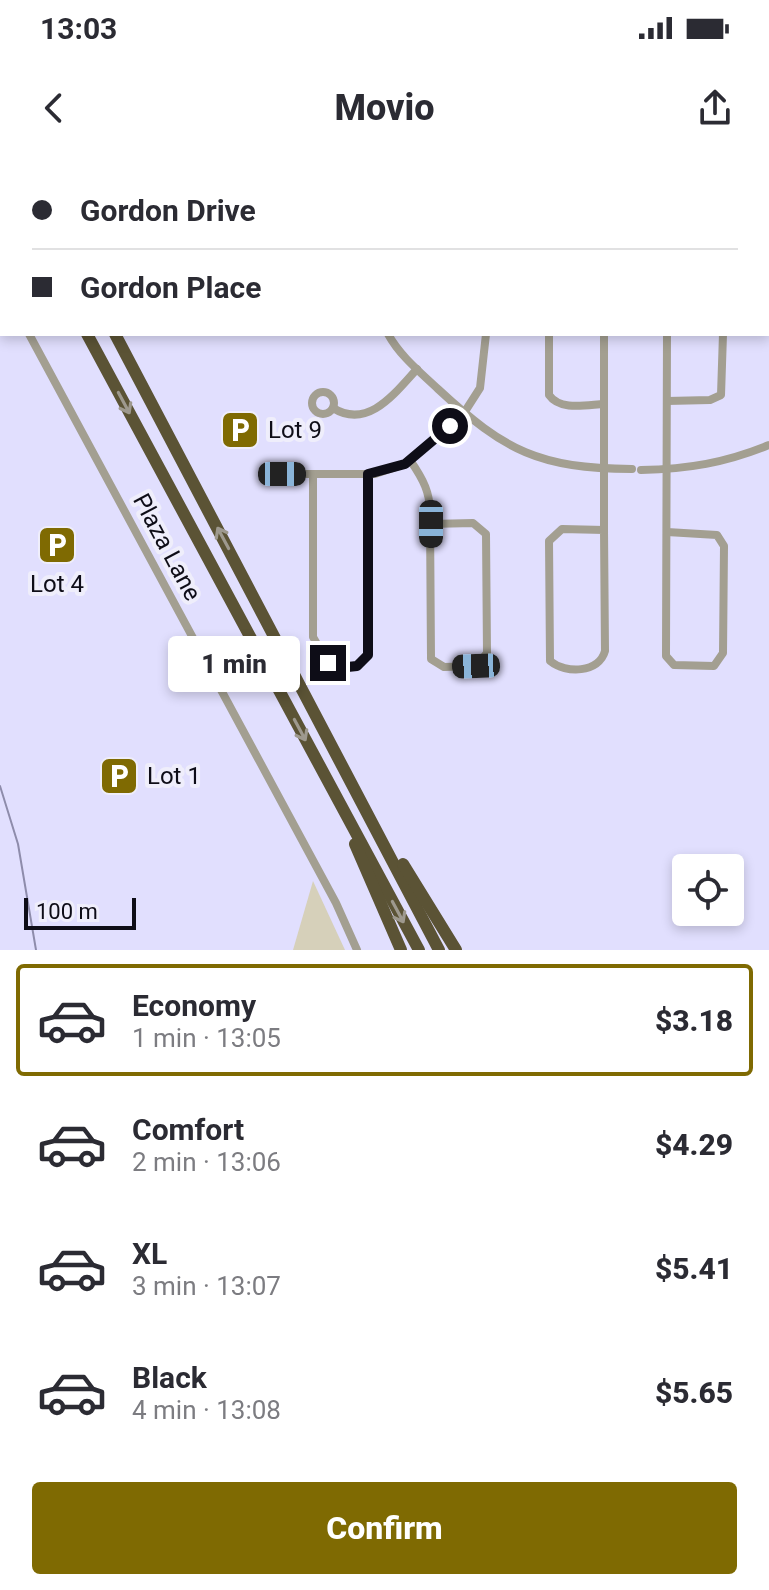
<!DOCTYPE html>
<html lang="en">
<head>
<meta charset="utf-8">
<style>
  :root { --surface:#fff; --page:#f7f7f7; --text:#2b2b33; --muted:#7c7c81; --line:#e1e1e2; --accent:#7f6a02 }
  body { margin:0; font-family:Roboto,sans-serif; background:var(--page); color:var(--text); height:100vh; display:flex; flex-direction:column; font-size:30px; white-space:nowrap }
  * { box-sizing:border-box; margin:0 }
  p { font-size:26px; color:var(--muted) }
  .icon { flex:none; width:44px; height:44px; fill:none; stroke:currentColor; stroke-width:2; stroke-linecap:round; stroke-linejoin:round }
  .map { position:relative; height:790px; overflow:hidden }
  .drawer { display:flex; flex-direction:column; background:var(--surface); flex:1 }
  .drawer>* { flex:none }
  .top-card { position:absolute; left:0px; top:0px; width:770px; height:176px; box-shadow:0 4px 12px #0003; display:grid; align-content:center; height:176px; padding:0 32px; background:var(--surface) }
  .buttons { position:absolute; left:672px; top:694px; display:grid; gap:16px }
  .buttons a { display:grid; place-items:center; width:72px; height:72px; border-radius:8px; background:var(--surface); box-shadow:0 4px 12px #0003; font-size:40px }
  .scale { position:absolute; left:24px; bottom:20px; width:112px; box-sizing:border-box; padding-left:8px; border:4px solid #0e0d17; border-top:0; font-size:22px; line-height:28px; white-space:nowrap; color:#0e0d17; -webkit-text-stroke:6px #efeefb; paint-order:stroke }
  .end { position:absolute; width:36px; height:36px; margin:-18px; border:10px solid #0e0d17; background:#fff; box-shadow:0 0 0 4px #fff }
  .from { border-radius:50% }
  .bubble { position:absolute; height:56px; border-radius:8px; background:var(--surface); box-shadow:0 4px 12px #0003; font-size:26px; font-weight:800; line-height:56px; text-align:center }
  .car { position:absolute; width:24px; height:48px; margin:-24px -12px; border-radius:10px; box-shadow:0 0 6px 2px #0007; background:linear-gradient(#222 24%,#8ab4d8 0 40%,#222 0 76%,#8ab4d8 0 86%,#222 0) }
  .top-card b { display:flex; align-items:center; gap:28px; height:76px; font-size:30px }
  .top-card b+b { border-top:2px solid var(--line) }
  .top-card i { width:20px; height:20px; background:var(--text) }
  ul { padding:14px 0 0; list-style:none }
  li { display:flex; align-items:center; gap:24px; height:112px; margin:0 16px 12px; padding:0 16px; border:4px solid transparent; border-radius:8px }
  li div { flex:1 }
  li b { display:block; font-size:30px }
  li em { font-style:normal; font-weight:800 }
  li.active { border-color:var(--accent) }
  li>.icon { width:72px; height:72px; stroke-width:1.5 }
  .cta { display:flex; gap:16px; margin-top:auto; padding:16px 32px }
  .cta a { flex:1; height:92px; border-radius:8px; background:var(--accent); color:#fff; font-size:32px; font-weight:800; line-height:92px; text-align:center }
  .status { display:flex; justify-content:space-between; align-items:center; height:56px; padding:0 40px; background:var(--surface); direction:ltr }
  .status svg { height:22px; fill:currentColor }
  header { display:flex; justify-content:space-between; align-items:center; height:104px; padding:0 32px; background:var(--surface); font-size:36px; font-weight:800 }
  .map>svg:first-child { display:block }
  .green { fill:#d6d0ba }
  .lines { fill:none; stroke-linecap:round; stroke-linejoin:round }
  .stream { stroke:#8e8cab; stroke-width:2 }
  .minor { stroke:#a39f91; stroke-width:8 }
  .highway { stroke:#5b5335; stroke-width:12 }
  .oneway { stroke:#9e998e }
  .route { stroke:#0e0d17; stroke-width:10 }
  .labels { text-anchor:middle; dominant-baseline:central; stroke-width:8; stroke-linejoin:round; paint-order:stroke }
  .poi-label { font-size:24px; fill:#0e0d17; stroke:#efeefb; text-anchor:start }
  .street-label { font-size:24px; fill:#0e0d17; stroke:#efeefb }
</style>
</head>
<body>
<div class="status"><b>13:03</b><svg viewBox="0 0 49 12"><path d="M0 12V9h3v3zM5 12V6h3v6zM10 12V3h3v9zM15 12V0h3v12zM26 1h20v11H26zM47 4h2v5h-2z"/></svg></div>
<header><svg class="icon" aria-label="back" viewBox="0 0 24 24"><path d="M15 5l-7 7 7 7"/></svg>Movio<svg class="icon" aria-label="share" viewBox="0 0 24 24"><path d="M12 15V3M7 8l5-5 5 5M5 13v7h14v-7"/></svg></header>
<div class="map">
<svg width="769" height="790" viewBox="0 0 769 790">
  <rect width="100%" height="100%" fill="#e1dffe"/>
  <polygon class="green" points="313,721 345,790 293,790"/>
  <g class="lines">
    <polyline class="stream" points="0,626 18,684 36,790"/>
    <g class="minor">
      <polyline points="652,0 653,2"/>
      <polyline points="367,2 367,0"/>
      <polyline points="380,2 380,0"/>
      <polyline points="585,2 585,0"/>
      <polyline points="758,2 764,0"/>
      <polyline points="768,112 769,112"/>
      <polyline points="0,143 2,144"/>
      <polyline points="29,174 336,743 357,790"/>
      <path d="M388,174C400,196 420,212 438,229C506,292 539,308 632,309"/>
      <path d="M549,174V235C560,251 586,245 604,244"/>
      <circle cx="323" cy="243" r="11"/>
      <polyline points="667,241 710,240 721,235 723,174"/>
      <path d="M333,248C368,270 395,233 417,209"/>
      <path d="M410,300C423,319 431,333 430,357L431,499L444,507L476,506L487,493L486,374L473,363L431,364"/>
      <path d="M641,310C688,309 725,303 769,285"/>
      <polyline points="282,314 375,314 405,304 464,253 480,228 486,174"/>
      <polyline points="313,314 313,477 328,503 338,508 357,506 368,495 368,314"/>
      <path d="M562,369L604,370L605,491C599,513 566,514 550,501L549,381Z"/>
      <polyline points="604,370 604,174"/>
      <polyline points="667,372 717,375 724,386 723,493 714,506 674,505 666,496 667,174"/>
    </g>
    <g class="highway">
      <polyline points="22,0 23,2"/>
      <polyline points="0,14 2,17"/>
      <polyline points="87,174 419,790"/>
      <polyline points="115,174 439,790"/>
      <polyline points="355,684 401,790"/>
      <polyline points="403,704 456,790"/>
    </g>
  </g>
  <defs><path id="oneway-shaft" d="M-6 0H5M1.5-3L5.5 0L1.5 3" fill="none" stroke-width="1.6" stroke-linecap="round" stroke-linejoin="round" transform="scale(2)"/></defs>
  <g class="oneway">
    <use href="#oneway-shaft" transform="translate(124 243) rotate(62)"/>
    <use href="#oneway-shaft" transform="translate(223 378) rotate(-118)"/>
    <use href="#oneway-shaft" transform="translate(300 570) rotate(62)"/>
    <use href="#oneway-shaft" transform="translate(398 752) rotate(62)"/>
  </g>
  <g class="lines">
    <polyline class="route" points="328,503 338,508 357,506 368,495 368,314 405,304 450,266"/>
  </g>
  <defs>
    <g id="parking-square" transform="scale(2)"><rect x="-9" y="-9" width="18" height="18" rx="4" fill="#7f6a02" stroke="#efeefb"/><path d="M-3.5-5.5H1a3.5 3.5 0 0 1 0 7H-1V5.5H-3.5ZM-1-3.4V-.6H.8a1.4 1.4 0 0 0 0-2.8Z" fill="#fff"/></g>
  </defs>
  <g fill-rule="evenodd">
    <use href="#parking-square" x="240" y="270"/>
    <use href="#parking-square" x="57" y="385"/>
    <use href="#parking-square" x="119" y="616"/>
  </g>
  <g class="labels">
    <g class="poi-label">
      <text x="268" y="270">Lot 9</text>
      <text x="57" y="424" text-anchor="middle">Lot 4</text>
      <text x="147" y="616">Lot 1</text>
    </g>
    <g class="street-label">
      <text transform="translate(167 387) rotate(62)">Plaza Lane</text>
    </g>
  </g>
</svg>
<div class="buttons">
<a><svg class="icon" aria-label="locate" viewBox="0 0 24 24"><circle cx="12" cy="12" r="6"/><path d="M12 2v4M12 18v4M2 12h4M18 12h4"/></svg></a>
</div>
<div class="scale">100 m</div>
<i class="end from" style="left:450px;top:266px"></i>
<i class="end" style="left:328px;top:503px"></i>
<div class="bubble" style="left:168px;top:476px;width:132px">1 min</div>
<i class="car" style="left:282px;top:314px;rotate:90deg"></i>
<i class="car" style="left:431px;top:364px;rotate:180deg"></i>
<i class="car" style="left:476px;top:506px;rotate:268deg"></i>
<div class="top-card">
<b><i class="from"></i>Gordon Drive</b>
<b><i></i>Gordon Place</b>
</div>
</div>
<section class="drawer">
<ul>
<li class="active"><svg class="icon" aria-label="car" viewBox="0 0 24 24"><path d="M5 17H2v-5l4-1 3-4h7l3 4 3 1v5h-3M9 17h6M6 11h13"/><circle cx="7" cy="17" r="2"/><circle cx="17" cy="17" r="2"/></svg><div><b>Economy</b><p>1 min · 13:05</p></div><em>$3.18</em></li>
<li><svg class="icon" aria-label="car" viewBox="0 0 24 24"><path d="M5 17H2v-5l4-1 3-4h7l3 4 3 1v5h-3M9 17h6M6 11h13"/><circle cx="7" cy="17" r="2"/><circle cx="17" cy="17" r="2"/></svg><div><b>Comfort</b><p>2 min · 13:06</p></div><em>$4.29</em></li>
<li><svg class="icon" aria-label="car" viewBox="0 0 24 24"><path d="M5 17H2v-5l4-1 3-4h7l3 4 3 1v5h-3M9 17h6M6 11h13"/><circle cx="7" cy="17" r="2"/><circle cx="17" cy="17" r="2"/></svg><div><b>XL</b><p>3 min · 13:07</p></div><em>$5.41</em></li>
<li><svg class="icon" aria-label="car" viewBox="0 0 24 24"><path d="M5 17H2v-5l4-1 3-4h7l3 4 3 1v5h-3M9 17h6M6 11h13"/><circle cx="7" cy="17" r="2"/><circle cx="17" cy="17" r="2"/></svg><div><b>Black</b><p>4 min · 13:08</p></div><em>$5.65</em></li>
</ul>
<div class="cta"><a>Confirm</a></div>
</section>
</body>
</html>
